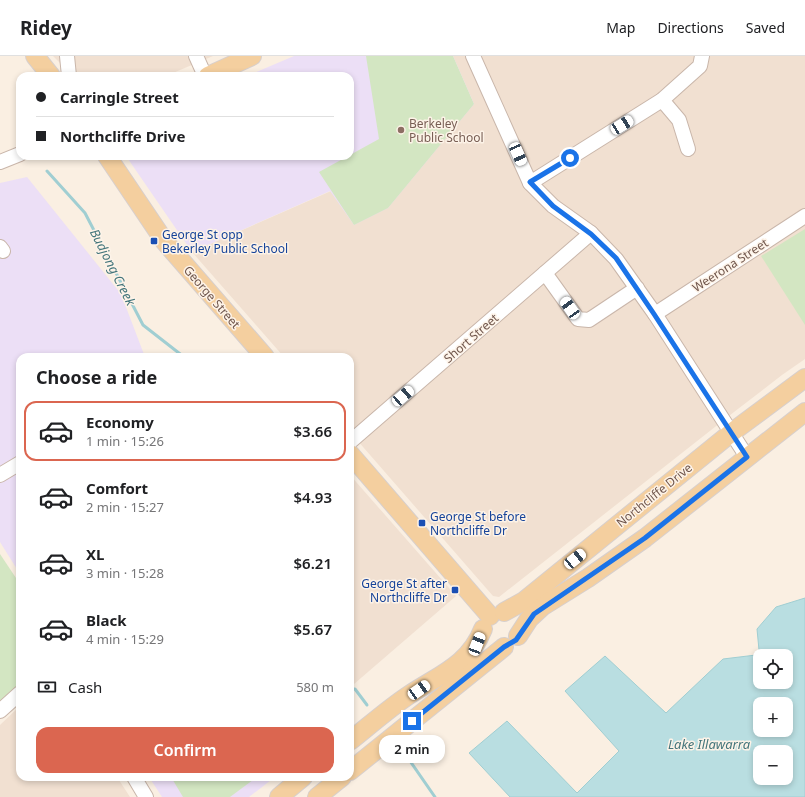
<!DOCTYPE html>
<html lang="en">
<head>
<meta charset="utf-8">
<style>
  :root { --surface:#fff; --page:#f6f6f6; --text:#202124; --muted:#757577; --line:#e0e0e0; --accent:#db6650 }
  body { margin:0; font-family:"Noto Sans",sans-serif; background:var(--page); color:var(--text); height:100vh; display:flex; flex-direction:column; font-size:15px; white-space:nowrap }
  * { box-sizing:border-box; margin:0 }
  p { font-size:13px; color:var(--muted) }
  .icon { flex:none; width:22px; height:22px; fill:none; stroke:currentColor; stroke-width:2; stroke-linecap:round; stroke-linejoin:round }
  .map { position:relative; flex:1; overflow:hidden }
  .sheet { position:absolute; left:16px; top:297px; width:338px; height:428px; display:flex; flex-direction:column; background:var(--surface); border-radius:12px; box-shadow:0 2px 6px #0003 }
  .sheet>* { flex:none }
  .top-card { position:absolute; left:16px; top:16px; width:338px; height:88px; border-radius:12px; box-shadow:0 2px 6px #0003; display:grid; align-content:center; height:88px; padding:0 20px; background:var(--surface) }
  .buttons { position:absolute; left:753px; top:593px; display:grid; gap:8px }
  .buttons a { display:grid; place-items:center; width:40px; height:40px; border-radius:8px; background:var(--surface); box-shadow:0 2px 6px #0003; font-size:20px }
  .end { position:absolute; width:18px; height:18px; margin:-9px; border:5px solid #1a73e8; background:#fff; box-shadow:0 0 0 2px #fff }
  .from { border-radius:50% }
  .bubble { position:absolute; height:28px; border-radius:12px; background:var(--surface); box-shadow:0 2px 6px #0003; font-size:13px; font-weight:600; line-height:28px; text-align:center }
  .car { position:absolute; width:12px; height:24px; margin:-12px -6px; border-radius:5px; box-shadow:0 0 3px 1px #0007; background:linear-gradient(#fff 24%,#345 0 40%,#fff 0 76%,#345 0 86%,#fff 0) }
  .top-card b { display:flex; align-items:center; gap:14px; height:38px; font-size:15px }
  .top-card b+b { border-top:1px solid var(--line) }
  .top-card i { width:10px; height:10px; background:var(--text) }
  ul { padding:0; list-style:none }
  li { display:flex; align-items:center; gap:12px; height:60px; margin:0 8px 6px; padding:0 12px; border:2px solid transparent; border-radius:12px }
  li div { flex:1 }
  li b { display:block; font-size:15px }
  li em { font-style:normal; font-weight:600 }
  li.current { border-color:var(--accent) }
  li>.icon { width:36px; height:36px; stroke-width:1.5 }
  h2 { padding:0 20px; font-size:18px; line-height:48px }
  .pay { display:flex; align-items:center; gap:10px; height:44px; padding:0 20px; font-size:15px }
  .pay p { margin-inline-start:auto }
  .button { display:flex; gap:8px; margin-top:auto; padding:8px 20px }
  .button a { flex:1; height:46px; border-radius:12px; background:var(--accent); color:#fff; font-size:16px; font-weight:600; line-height:46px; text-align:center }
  header { display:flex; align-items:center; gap:24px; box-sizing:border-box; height:56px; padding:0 20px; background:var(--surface); border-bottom:1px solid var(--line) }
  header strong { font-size:19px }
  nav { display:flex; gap:22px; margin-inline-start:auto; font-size:14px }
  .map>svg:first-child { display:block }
  .residential { fill:#f1e0d1 }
  .education { fill:#ecdff6 }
  .green { fill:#d3e6c2 }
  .water { fill:#b9dee1; stroke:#a0ced2; fill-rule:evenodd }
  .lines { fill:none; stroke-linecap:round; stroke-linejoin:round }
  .stream { stroke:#a0ced2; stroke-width:3 }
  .minor-casing { stroke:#c9b6aa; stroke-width:16 }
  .major-casing { stroke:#d7cfcd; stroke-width:20 }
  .minor { stroke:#fff; stroke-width:14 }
  .major { stroke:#f4cf9f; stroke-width:18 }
  .route { stroke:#1a73e8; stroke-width:5 }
  .education-dot { fill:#8d6e63; stroke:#fdf3e8; stroke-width:1.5 }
  .transit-dot { fill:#1a4fb4; stroke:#fdf3e8; stroke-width:1.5 }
  .labels { text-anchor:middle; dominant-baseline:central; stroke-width:3; stroke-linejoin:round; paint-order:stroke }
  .education-label { font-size:12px; fill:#785e54; stroke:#fdf3e8; text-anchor:start }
  .transit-label { font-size:12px; fill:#164399; stroke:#fdf3e8; text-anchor:start }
  .street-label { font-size:12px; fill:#6f554b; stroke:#fdf3e8 }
  .water-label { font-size:13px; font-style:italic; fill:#43757b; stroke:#fdf3e8 }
</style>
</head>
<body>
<header>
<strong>Ridey</strong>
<nav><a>Map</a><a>Directions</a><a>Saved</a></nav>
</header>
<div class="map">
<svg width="805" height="741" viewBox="0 0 805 741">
  <rect width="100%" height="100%" fill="#faefe2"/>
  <g class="residential">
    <polygon points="53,0 213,0 166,20 73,20"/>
    <polygon points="453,0 805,0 805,303 782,319 734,356 499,541 493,540 350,376 350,301 284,301 192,196 331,135 474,48"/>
    <polygon points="350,419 456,540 354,628 350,624"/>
    <polygon points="20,650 20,721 117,721 130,741 0,741 0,669"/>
  </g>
  <g class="education">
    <polygon points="294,0 453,0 474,48 388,152 354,169 330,135 192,196 126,100 350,100 350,20 247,20"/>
    <polygon points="27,121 121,238 145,301 20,301 20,518 0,486 0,127"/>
    <polygon points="149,721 275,721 249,741 162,741"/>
  </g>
  <g class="green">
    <polygon points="366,0 453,0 474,48 388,152 354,169 319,116 379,83"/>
    <polygon points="805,173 805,269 761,200"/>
    <polygon points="0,498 20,528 20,627 0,646"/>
    <polygon points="171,721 257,721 230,741 183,741"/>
  </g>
  <path class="water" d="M805,542V741H510L469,697L507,665L577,737L619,695L565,635L605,600L666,657L723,603L756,599L759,594L757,573L776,551ZM760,600H786V626H760ZM760,648H786V674H760ZM760,696H786V722H760Z"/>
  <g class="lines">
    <g class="stream">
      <polyline points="47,115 85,157 143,269 184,301"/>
      <polyline points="350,633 355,633 367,649"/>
      <polyline points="401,692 435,741"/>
    </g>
    <g class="minor-casing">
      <g id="minor">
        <polyline points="67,0 69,20"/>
        <polyline points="196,0 205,20"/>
        <polyline points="473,0 530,127 553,150 591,177 616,203 655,258 747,401"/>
        <polyline points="662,44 679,64 688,93"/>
        <polyline points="0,106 20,98"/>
        <polyline points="530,127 662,44 700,10 702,0"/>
        <polyline points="0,191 3,195"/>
        <polyline points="545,217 578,263 589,264 637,232"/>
        <polyline points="655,258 805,160"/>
        <polyline points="350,386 591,177"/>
        <polyline points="0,419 20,407"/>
        <polyline points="0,655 20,637"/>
        <polyline points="134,721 146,741"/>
      </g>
    </g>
    <g class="major-casing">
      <g id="major">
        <polyline points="35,0 51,20"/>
        <polyline points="208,20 252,0"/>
        <polyline points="107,100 165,186 265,301"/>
        <polyline points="350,398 490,560"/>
        <polyline points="504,556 524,545 731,377 805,322"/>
        <polyline points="518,580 529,563 543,550 588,522 645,482 805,356"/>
        <path d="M350,685C369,670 388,653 409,639C439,619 469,609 483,573"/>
        <polyline points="350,715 504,591"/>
        <polyline points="279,741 303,721"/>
        <polyline points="317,741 342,721"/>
      </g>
    </g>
    <use href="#minor" class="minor"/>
    <use href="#major" class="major"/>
  </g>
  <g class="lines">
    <polyline class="route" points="412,665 504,591 516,584 534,558 645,482 747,401 654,258 616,202 591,178 553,150 530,126 570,102"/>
  </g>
  <circle class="education-dot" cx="401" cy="74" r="4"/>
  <g class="transit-dot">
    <rect x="150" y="181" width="8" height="8" rx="2"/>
    <rect x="418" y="463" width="8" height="8" rx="2"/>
    <rect x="451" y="530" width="8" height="8" rx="2"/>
  </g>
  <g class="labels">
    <g class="education-label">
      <text x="409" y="67">Berkeley<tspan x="409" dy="14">Public School</tspan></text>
    </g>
    <g class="transit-label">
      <text x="162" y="178">George St opp<tspan x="162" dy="14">Bekerley Public School</tspan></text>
      <text x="430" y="460">George St before<tspan x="430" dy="14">Northcliffe Dr</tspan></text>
      <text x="447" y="527" text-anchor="end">George St after<tspan x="447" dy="14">Northcliffe Dr</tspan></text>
    </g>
    <g class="street-label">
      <text transform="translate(730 209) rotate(-33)">Weerona Street</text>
      <text transform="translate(212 241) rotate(49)">George Street</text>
      <text transform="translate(471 282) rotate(-41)">Short Street</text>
      <text transform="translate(654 439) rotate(-39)">Northcliffe Drive</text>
    </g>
    <g class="water-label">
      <text transform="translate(113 211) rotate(63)">Budjong Creek</text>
      <text x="709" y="688">Lake Illawarra</text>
    </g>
  </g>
</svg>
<div class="buttons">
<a><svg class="icon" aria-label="locate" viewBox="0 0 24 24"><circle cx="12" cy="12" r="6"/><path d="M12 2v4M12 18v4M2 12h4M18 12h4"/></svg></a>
<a>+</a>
<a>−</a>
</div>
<i class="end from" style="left:570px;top:102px"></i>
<i class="end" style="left:412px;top:665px"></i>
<div class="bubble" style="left:379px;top:679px;width:66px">2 min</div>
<i class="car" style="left:622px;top:69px;rotate:58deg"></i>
<i class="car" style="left:518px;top:98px;rotate:156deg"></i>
<i class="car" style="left:570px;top:252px;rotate:325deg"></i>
<i class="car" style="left:403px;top:340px;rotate:49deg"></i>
<i class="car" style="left:575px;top:503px;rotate:51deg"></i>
<i class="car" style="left:477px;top:588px;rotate:21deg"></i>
<i class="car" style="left:419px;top:634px;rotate:56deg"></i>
<div class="top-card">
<b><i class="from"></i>Carringle Street</b>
<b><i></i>Northcliffe Drive</b>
</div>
<section class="sheet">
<h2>Choose a ride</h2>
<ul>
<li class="current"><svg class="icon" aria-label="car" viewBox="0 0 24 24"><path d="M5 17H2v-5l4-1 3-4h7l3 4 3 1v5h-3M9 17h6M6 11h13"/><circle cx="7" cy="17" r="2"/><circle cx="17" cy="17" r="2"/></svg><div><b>Economy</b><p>1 min · 15:26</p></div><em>$3.66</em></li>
<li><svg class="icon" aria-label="car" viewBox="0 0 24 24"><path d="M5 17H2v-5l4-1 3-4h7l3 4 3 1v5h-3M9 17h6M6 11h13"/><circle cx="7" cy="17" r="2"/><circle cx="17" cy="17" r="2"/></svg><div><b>Comfort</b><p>2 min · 15:27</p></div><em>$4.93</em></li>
<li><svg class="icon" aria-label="car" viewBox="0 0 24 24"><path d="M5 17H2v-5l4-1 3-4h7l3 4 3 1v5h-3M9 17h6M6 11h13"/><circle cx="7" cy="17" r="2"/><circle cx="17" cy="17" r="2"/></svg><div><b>XL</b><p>3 min · 15:28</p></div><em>$6.21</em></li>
<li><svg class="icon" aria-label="car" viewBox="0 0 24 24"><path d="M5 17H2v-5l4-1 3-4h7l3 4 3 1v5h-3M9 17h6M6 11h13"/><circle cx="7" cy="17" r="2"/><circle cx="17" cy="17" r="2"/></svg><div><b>Black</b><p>4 min · 15:29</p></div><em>$5.67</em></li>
</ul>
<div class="pay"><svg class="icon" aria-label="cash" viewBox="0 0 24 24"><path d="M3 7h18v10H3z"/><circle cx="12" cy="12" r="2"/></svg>Cash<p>580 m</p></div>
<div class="button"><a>Confirm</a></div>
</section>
</div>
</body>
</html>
